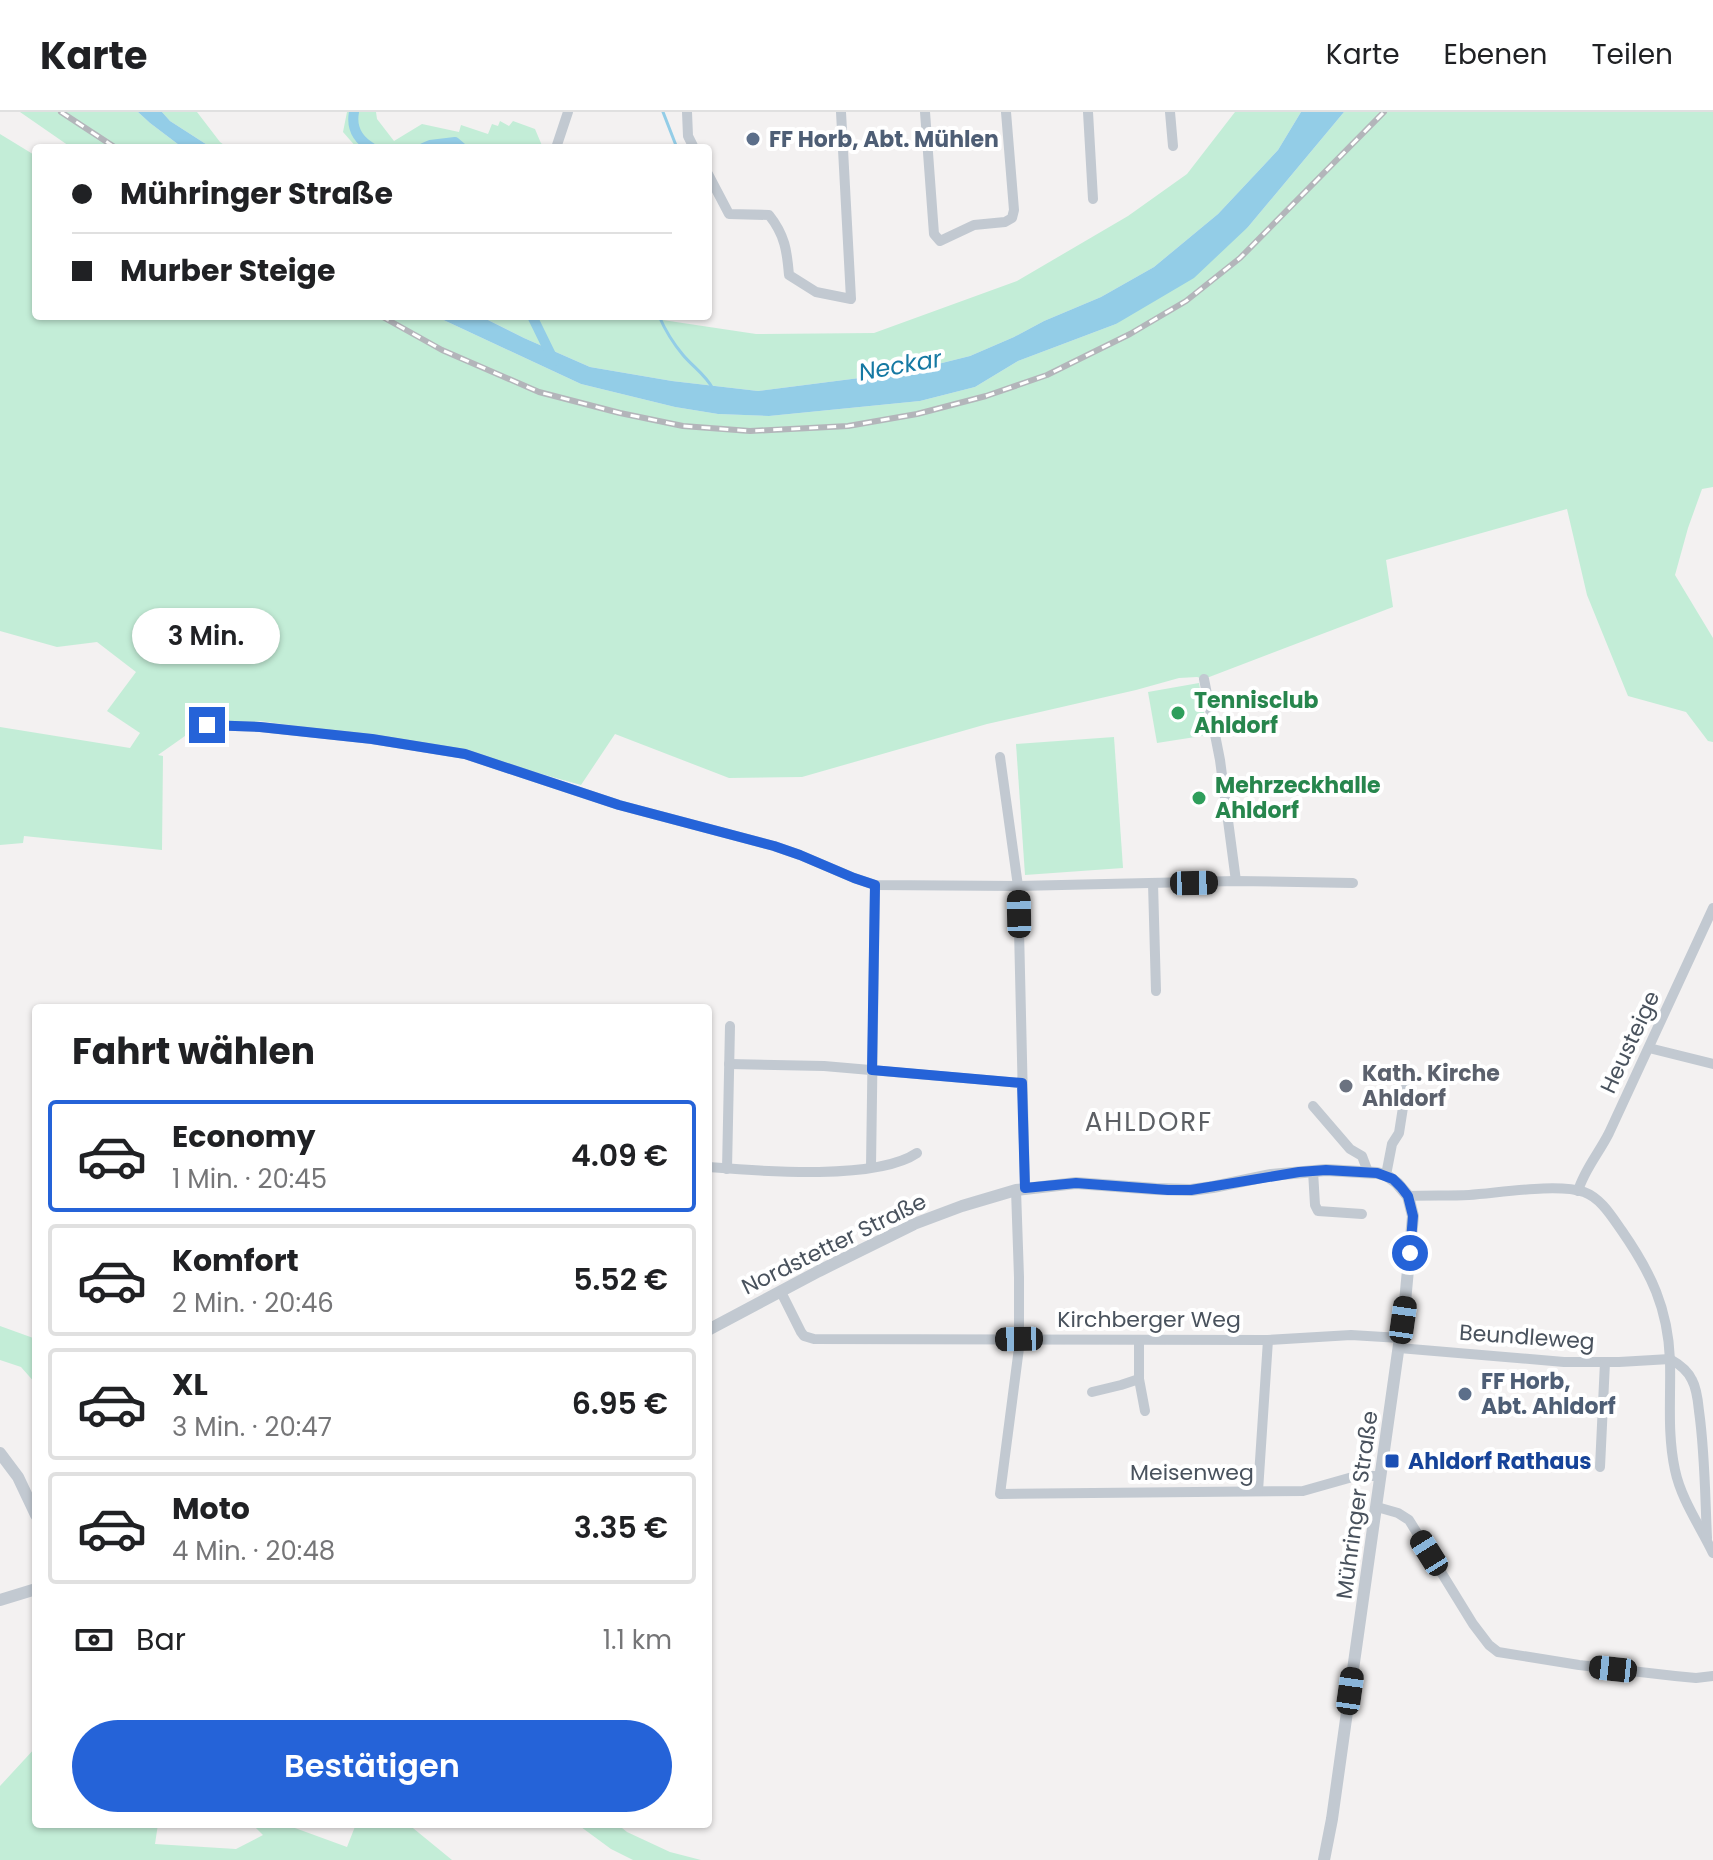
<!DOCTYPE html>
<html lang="de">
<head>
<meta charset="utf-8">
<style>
  :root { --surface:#fff; --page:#f2f2f2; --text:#202124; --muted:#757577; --line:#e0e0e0; --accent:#2563d8 }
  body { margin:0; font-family:Poppins,sans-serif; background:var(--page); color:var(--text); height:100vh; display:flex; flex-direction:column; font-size:30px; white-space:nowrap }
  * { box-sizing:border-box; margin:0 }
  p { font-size:26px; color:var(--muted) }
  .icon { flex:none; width:44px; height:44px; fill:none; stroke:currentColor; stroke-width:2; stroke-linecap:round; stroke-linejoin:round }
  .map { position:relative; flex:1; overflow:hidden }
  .panel { position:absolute; left:32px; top:892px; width:680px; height:824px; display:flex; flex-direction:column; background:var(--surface); border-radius:8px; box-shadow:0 2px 6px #0004 }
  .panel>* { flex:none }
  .banner { position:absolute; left:32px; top:32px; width:680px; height:176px; border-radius:8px; box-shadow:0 2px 6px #0004; display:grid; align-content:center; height:176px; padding:0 40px; background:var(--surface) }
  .end { position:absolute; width:36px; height:36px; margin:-18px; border:10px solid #2563d8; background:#fff; box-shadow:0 0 0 4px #fff }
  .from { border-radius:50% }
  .bubble { position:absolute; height:56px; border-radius:28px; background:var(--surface); box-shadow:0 2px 6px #0004; font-size:26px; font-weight:600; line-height:56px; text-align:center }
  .car { position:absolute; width:24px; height:48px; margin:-24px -12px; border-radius:10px; box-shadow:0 0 6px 2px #0007; background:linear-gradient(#222 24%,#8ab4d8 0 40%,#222 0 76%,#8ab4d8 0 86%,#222 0) }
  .banner b { display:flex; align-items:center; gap:28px; height:76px; font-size:30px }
  .banner b+b { border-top:2px solid var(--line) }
  .banner i { width:20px; height:20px; background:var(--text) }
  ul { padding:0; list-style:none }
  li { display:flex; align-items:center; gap:24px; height:112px; margin:0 16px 12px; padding:0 24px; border:4px solid var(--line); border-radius:8px }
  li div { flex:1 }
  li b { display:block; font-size:30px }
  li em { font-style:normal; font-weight:600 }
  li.active { border-color:var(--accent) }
  li>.icon { width:72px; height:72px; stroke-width:1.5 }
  h2 { padding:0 40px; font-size:36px; line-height:96px }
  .pay { display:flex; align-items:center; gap:20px; height:88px; padding:0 40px; font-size:30px }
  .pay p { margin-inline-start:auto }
  .action { display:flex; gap:16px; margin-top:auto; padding:16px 40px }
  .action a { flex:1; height:92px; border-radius:48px; background:var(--accent); color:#fff; font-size:32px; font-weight:600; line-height:92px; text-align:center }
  header { display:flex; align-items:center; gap:48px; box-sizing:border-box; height:112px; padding:0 40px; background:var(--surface); border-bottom:2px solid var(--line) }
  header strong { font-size:38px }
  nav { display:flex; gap:44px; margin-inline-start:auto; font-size:28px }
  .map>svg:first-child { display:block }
  .green { fill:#c3edd7 }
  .water { fill:#93cde7 }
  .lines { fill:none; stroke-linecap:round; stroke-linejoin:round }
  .stream { stroke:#93cde7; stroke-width:3 }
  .canal { stroke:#93cde7; stroke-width:10 }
  .minor { stroke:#c2c9d1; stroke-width:10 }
  .tertiary { stroke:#c2c9d1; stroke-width:12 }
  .rail-casing { stroke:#b3b5ba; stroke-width:6 }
  .rail { stroke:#fff; stroke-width:3; stroke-dasharray:9; stroke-linecap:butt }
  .route { stroke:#2563d8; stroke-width:10 }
  .service-dot { fill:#5c6f8a; stroke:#fff; stroke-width:3 }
  .leisure-dot { fill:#2e9e5b; stroke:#fff; stroke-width:3 }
  .worship-dot { fill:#6b7280; stroke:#fff; stroke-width:3 }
  .transit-dot { fill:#1a4fb4; stroke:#fff; stroke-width:3 }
  .labels { text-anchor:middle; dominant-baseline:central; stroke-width:8; stroke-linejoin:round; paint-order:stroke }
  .service-label { font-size:22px; font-weight:bold; fill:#4e5e75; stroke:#fff; text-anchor:start }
  .leisure-label { font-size:22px; font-weight:bold; fill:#27864d; stroke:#fff; text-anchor:start }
  .street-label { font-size:22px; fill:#49525d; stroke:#fff }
  .worship-label { font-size:22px; font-weight:bold; fill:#5b616d; stroke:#fff; text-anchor:start }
  .transit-label { font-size:22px; font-weight:bold; fill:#164399; stroke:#fff; text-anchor:start }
  .water-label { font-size:24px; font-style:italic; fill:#1679a3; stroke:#fff }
  .quarter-label { font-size:26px; letter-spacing:2px; fill:#5d6065; stroke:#fff }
</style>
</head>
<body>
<header>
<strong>Karte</strong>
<nav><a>Karte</a><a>Ebenen</a><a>Teilen</a></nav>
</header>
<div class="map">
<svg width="1713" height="1748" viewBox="0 0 1713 1748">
  <rect width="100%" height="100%" fill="#f3f1f1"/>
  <g class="green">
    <polygon points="20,0 138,0 150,11 183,36 72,36"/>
    <polygon points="162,0 197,0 220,30 228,36 212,36 170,9"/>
    <polygon points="347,0 376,0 377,7 394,29 422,12 459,20 461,13 488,22 492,12 498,14 500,9 509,14 513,9 535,17 543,36 357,36 343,20"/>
    <polygon points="1235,0 1301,0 1278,38 1218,102 1154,155 1101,185 1044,209 1014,225 970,244 926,255 883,263 758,279 672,269 590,255 524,226 480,204 636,204 756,222 874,221 1017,169 1128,104 1187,62"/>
    <polygon points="1344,0 1713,0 1713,375 1702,377 1688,416 1675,463 1713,526 1713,630 1708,629 1686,600 1628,584 1587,483 1567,397 1386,448 1393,495 1204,567 1197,565 1179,566 1136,578 987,612 802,665 729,666 615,622 581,673 441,634 260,609 185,624 158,643 163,644 162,738 24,724 23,731 0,733 0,615 130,636 140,621 107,599 136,560 97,530 57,535 0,519 0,22 36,44 36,204 435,204 581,272 675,295 718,302 769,304 920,289 975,275 1018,249 1116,212 1248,115"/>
    <polygon points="1199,571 1208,623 1157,631 1148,580"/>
    <polygon points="1114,625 1123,756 1025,763 1016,632"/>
    <polygon points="0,1214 36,1227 36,1272 21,1255 0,1248"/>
    <polygon points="36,1635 36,1712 158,1712 155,1732 236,1737 263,1723 252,1712 284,1712 347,1735 356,1712 408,1712 452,1748 0,1748 0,1674"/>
    <polygon points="577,1712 617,1712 627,1720 670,1740 701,1748 633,1748 611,1737"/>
  </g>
  <g class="water">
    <polygon points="138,0 162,0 170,9 212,36 183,36 150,11"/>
    <polygon points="1301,0 1344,0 1248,115 1194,166 1116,212 1018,249 975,275 920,289 769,304 718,302 675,295 581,272 435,204 480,204 524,226 590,255 672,269 758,279 883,263 926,255 970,244 1014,225 1044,209 1101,185 1154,155 1218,102 1278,38"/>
  </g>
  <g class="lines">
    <g class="stream">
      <polyline points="663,0 677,36"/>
      <path d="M659,204C665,218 673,231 683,243C693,255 706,263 713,277"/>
    </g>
    <g class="canal">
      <path d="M354,0C351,16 358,28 372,36"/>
      <polyline points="423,36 430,33 455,30 462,36"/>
      <polyline points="532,204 554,249"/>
    </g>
    <g class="minor">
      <polyline points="687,0 688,24 694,36"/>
      <polyline points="925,0 934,122 940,129 974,113 1005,110 1012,106 1014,98 1006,0"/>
      <polyline points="1088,0 1093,87"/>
      <polyline points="1170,0 1173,34"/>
      <polyline points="556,36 568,0"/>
      <path d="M708,62L729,102L769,103C785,123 787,139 789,163L816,180L851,187L841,0"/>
      <polyline points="1204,567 1220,648 1236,769"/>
      <polyline points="207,613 260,615 372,627 465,642 619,693 774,734 800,743 854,766 875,773 1018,774 1236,769 1353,771"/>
      <polyline points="1000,645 1018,774 1025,1076"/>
      <polyline points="1153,771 1156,879"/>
      <polyline points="1649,936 1713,952"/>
      <polyline points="729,952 824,954 1022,971"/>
      <polyline points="1313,994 1350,1037 1362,1044 1368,1060"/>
      <path d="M708,1055C759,1059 876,1069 917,1041"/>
      <polyline points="871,1055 875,773"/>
      <polyline points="727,1057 730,914"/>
      <polyline points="1313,1059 1315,1093 1318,1099 1362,1102"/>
      <polyline points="1386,1063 1392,1032 1399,1021 1409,957"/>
      <polyline points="1016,1078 1019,1165 1019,1236 1000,1382 1303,1379 1356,1364 1381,1364"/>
      <path d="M1578,1079C1584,1058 1599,1041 1609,1021L1713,796"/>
      <path d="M1408,1084C1428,1083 1449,1084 1469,1083C1499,1081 1557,1071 1584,1080C1601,1086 1612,1105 1622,1119C1651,1161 1668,1196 1670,1248C1671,1285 1667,1321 1675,1358C1681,1387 1700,1414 1713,1441"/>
      <polyline points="781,1180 801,1220 804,1224 814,1227 1268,1228 1351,1223 1400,1226"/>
      <polyline points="1139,1228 1139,1267 1145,1299"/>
      <path d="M1399,1236L1564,1250H1619L1670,1247C1679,1252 1688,1259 1692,1268C1697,1277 1698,1289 1699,1299C1705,1341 1705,1384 1707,1426"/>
      <polyline points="1092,1280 1121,1273 1139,1267"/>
      <polyline points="1600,1355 1605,1250"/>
      <polyline points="1258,1379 1268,1228"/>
      <polyline points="1377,1395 1398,1401 1409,1408 1473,1512 1489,1533 1498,1540 1579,1553 1675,1564 1696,1566 1713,1564"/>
    </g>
    <g class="tertiary">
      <polyline points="708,1218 819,1159 914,1112 962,1094 1016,1078 1076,1071 1156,1077 1191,1078 1213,1075 1271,1063 1326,1058 1377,1061 1386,1063 1397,1071 1408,1084 1413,1104 1405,1190 1347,1600 1332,1707 1324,1748"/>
      <polyline points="0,1341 18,1365 36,1403"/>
      <polyline points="0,1488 36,1477"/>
    </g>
    <g class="rail-casing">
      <g id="rail">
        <polyline points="61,0 116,36"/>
        <polyline points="381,204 442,238 539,280 620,301 683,314 750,319 848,314 917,302 986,284 1047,263 1130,222 1186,189 1240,146 1384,0"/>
      </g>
    </g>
    <use href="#rail" class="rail"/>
  </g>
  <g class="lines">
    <polyline class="route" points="207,613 260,615 372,627 465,642 619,693 774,734 800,743 854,766 875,773 872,958 1022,971 1025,1076 1076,1071 1168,1078 1191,1078 1299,1060 1326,1058 1377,1061 1393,1067 1401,1075 1408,1084 1413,1104 1410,1141"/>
  </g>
  <g class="service-dot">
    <circle cx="753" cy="27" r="8"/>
    <circle cx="1465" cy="1282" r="8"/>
  </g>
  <g class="leisure-dot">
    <circle cx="1178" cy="601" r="8"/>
    <circle cx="1199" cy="686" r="8"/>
  </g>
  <circle class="worship-dot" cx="1346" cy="974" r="8"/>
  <rect class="transit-dot" x="1384" y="1341" width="16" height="16" rx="4"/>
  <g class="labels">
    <g class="service-label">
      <text x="769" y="27">FF Horb, Abt. Mühlen</text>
      <text x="1481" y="1269">FF Horb,<tspan x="1481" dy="25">Abt. Ahldorf</tspan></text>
    </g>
    <g class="leisure-label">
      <text x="1194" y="588">Tennisclub<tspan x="1194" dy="25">Ahldorf</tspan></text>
      <text x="1215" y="673">Mehrzeckhalle<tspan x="1215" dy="25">Ahldorf</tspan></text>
    </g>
    <g class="street-label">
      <text transform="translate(1630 930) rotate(-65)">Heusteige</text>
      <text transform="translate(834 1132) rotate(-26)">Nordstetter Straße</text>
      <text x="1149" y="1207">Kirchberger Weg</text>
      <text transform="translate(1527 1225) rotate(4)">Beundleweg</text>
      <text x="1192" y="1360">Meisenweg</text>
      <text transform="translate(1357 1393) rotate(-82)">Mühringer Straße</text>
    </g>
    <g class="worship-label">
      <text x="1362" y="961">Kath. Kirche<tspan x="1362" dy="25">Ahldorf</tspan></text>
    </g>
    <g class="transit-label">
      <text x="1408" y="1349">Ahldorf Rathaus</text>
    </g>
    <g class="water-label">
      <text transform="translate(900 253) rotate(-10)">Neckar</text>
    </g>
    <g class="quarter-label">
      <text x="1149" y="1010">AHLDORF</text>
    </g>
  </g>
</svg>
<i class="end from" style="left:1410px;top:1141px"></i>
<i class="end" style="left:207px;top:613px"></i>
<div class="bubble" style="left:132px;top:496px;width:148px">3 Min.</div>
<i class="car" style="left:1194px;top:771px;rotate:89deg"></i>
<i class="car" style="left:1019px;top:802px;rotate:359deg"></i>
<i class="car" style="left:1403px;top:1208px;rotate:8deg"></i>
<i class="car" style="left:1019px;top:1227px;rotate:269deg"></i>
<i class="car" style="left:1429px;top:1441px;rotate:328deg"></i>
<i class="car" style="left:1613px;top:1557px;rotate:276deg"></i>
<i class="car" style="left:1350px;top:1579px;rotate:8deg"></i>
<div class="banner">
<b><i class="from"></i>Mühringer Straße</b>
<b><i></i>Murber Steige</b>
</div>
<section class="panel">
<h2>Fahrt wählen</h2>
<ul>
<li class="active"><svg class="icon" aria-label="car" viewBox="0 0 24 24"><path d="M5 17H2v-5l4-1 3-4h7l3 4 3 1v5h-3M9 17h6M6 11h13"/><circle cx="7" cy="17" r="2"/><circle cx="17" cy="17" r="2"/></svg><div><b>Economy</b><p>1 Min. · 20:45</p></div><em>4.09 €</em></li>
<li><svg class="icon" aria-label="car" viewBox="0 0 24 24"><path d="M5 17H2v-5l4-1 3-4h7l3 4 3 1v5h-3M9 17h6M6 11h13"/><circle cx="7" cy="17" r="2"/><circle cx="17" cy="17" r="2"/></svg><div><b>Komfort</b><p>2 Min. · 20:46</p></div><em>5.52 €</em></li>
<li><svg class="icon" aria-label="car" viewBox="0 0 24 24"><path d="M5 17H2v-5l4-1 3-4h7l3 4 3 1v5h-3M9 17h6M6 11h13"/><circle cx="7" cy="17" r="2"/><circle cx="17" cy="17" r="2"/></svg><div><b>XL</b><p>3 Min. · 20:47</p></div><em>6.95 €</em></li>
<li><svg class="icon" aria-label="car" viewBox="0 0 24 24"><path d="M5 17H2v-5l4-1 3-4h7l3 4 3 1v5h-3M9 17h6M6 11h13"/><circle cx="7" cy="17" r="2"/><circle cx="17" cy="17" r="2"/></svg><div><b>Moto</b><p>4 Min. · 20:48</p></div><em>3.35 €</em></li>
</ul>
<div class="pay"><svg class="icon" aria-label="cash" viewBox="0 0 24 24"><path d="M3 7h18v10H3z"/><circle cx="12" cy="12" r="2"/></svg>Bar<p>1.1 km</p></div>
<div class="action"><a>Bestätigen</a></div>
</section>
</div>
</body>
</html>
